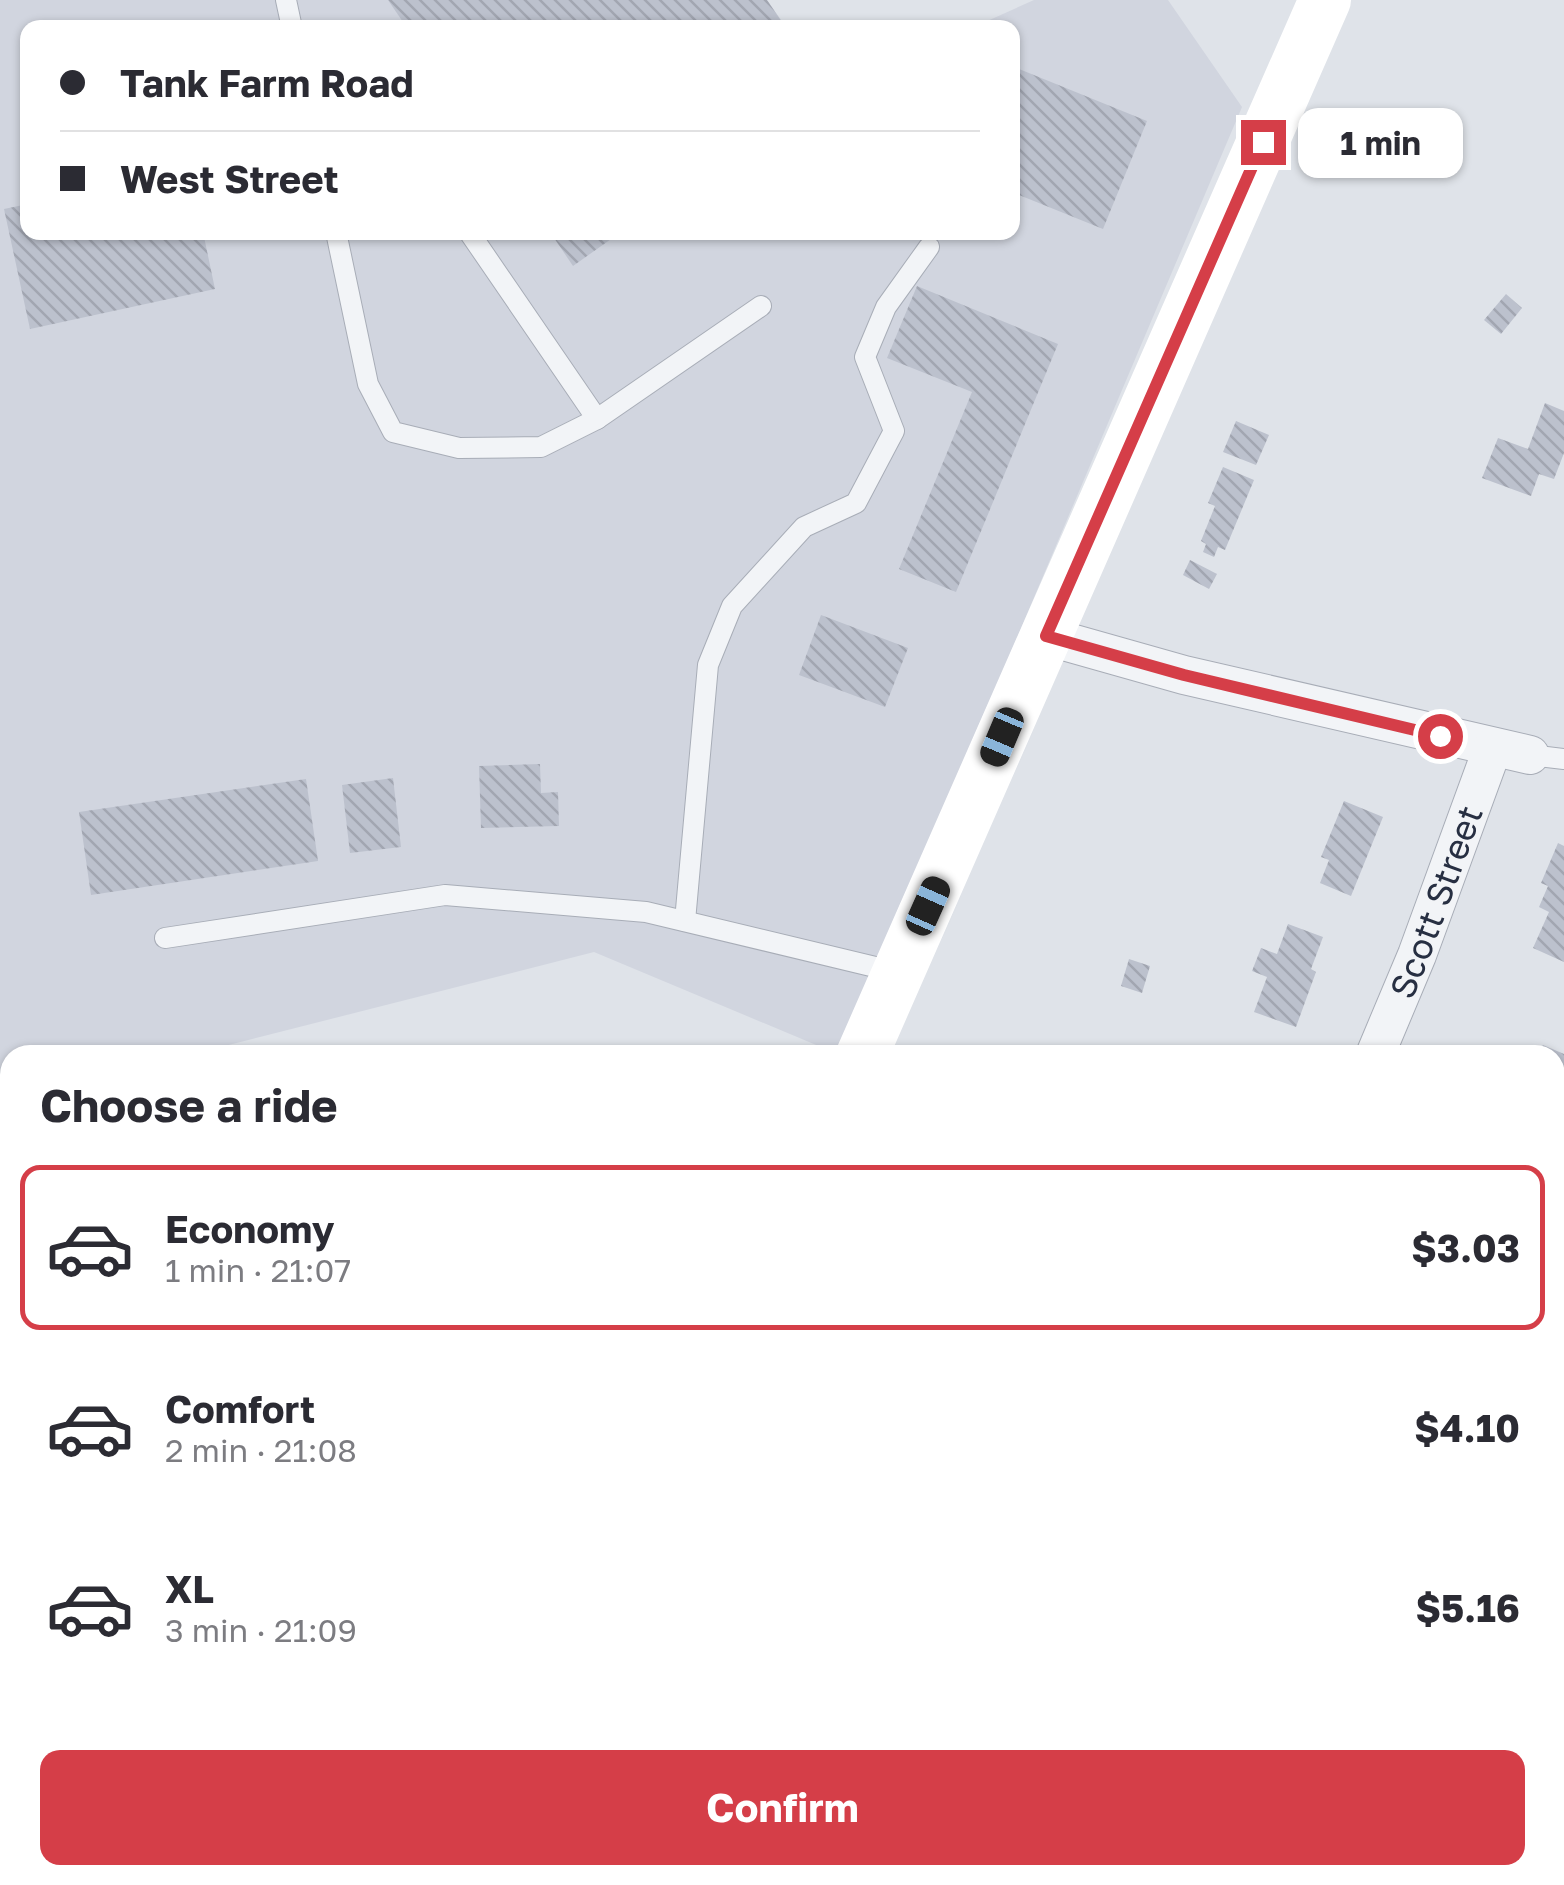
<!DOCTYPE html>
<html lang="en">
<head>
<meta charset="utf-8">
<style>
  :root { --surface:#fff; --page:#f2f2f3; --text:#2b2b33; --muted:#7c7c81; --line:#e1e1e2; --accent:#d53e48 }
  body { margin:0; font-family:"Golos Text",sans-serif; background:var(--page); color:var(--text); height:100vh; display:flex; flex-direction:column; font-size:38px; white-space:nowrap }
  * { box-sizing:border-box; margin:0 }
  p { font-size:32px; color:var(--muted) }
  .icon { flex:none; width:55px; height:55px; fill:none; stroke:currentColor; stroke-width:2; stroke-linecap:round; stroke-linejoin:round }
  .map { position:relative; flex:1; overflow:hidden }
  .sheet { position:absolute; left:0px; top:1045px; width:1565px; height:840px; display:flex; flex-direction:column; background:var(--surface); border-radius:30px 30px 0 0; box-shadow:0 2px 8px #0004 }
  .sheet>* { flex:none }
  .top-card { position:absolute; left:20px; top:20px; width:1000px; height:220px; border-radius:20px; box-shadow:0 2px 8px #0004; display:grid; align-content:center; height:220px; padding:0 40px; background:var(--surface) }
  .end { position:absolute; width:45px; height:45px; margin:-22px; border:12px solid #d53e48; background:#fff; box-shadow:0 0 0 5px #fff }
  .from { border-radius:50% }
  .bubble { position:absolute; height:70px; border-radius:20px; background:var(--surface); box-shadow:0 2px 8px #0004; font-size:32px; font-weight:700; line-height:70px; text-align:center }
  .car { position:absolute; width:30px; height:60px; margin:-30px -15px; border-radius:12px; box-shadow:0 0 8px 2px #0007; background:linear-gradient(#222 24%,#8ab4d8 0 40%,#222 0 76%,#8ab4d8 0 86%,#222 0) }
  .top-card b { display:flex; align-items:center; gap:35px; height:95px; font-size:38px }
  .top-card b+b { border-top:2px solid var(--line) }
  .top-card i { width:25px; height:25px; background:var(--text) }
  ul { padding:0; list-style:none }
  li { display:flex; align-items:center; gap:30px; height:165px; margin:0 20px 15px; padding:0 20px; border:5px solid transparent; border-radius:20px }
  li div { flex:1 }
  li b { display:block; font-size:38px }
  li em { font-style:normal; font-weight:700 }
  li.on { border-color:var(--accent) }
  li>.icon { width:90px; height:90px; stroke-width:1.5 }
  h2 { padding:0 40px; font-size:45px; line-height:120px }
  .action { display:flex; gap:20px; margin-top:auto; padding:20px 40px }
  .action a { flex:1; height:115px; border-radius:20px; background:var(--accent); color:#fff; font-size:40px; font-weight:700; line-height:115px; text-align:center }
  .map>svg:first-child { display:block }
  .built { fill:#d1d5df }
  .building { fill:url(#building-back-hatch) }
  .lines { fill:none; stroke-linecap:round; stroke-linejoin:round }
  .lane-casing { stroke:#a8adb7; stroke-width:22 }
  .street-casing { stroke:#a8adb7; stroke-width:40 }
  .lane { stroke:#f2f4f7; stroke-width:20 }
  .street { stroke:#f2f4f7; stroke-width:38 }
  .secondary { stroke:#fff; stroke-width:52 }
  .route { stroke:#d53e48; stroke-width:12 }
  .labels { text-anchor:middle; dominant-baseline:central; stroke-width:8; stroke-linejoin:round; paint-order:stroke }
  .street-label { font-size:35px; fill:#272f42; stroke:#eff2f7 }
</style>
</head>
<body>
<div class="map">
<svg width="1564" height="1885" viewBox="0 0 1564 1885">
  <defs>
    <pattern id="building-back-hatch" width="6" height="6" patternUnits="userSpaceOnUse" patternTransform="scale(2.5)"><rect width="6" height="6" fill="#bcc1cd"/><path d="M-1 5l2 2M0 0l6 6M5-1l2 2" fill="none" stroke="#a2a6b1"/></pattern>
  </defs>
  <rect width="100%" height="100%" fill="#dfe3e9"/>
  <polygon class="built" points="0,0 767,0 786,27 28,28 28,232 1012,232 1012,28 974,27 1034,0 1168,0 1242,107 840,1055 594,952 213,1049 211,1055 10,1055 10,1875 421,1875 422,1885 0,1885"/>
  <g class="building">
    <polygon points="388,0 767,0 786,28 407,28"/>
    <polygon points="1012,66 1147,121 1103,229 1012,192"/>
    <polygon points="28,204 28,232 203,232 215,289 30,329 4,209"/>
    <polygon points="550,232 621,232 573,266"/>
    <polygon points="917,286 1058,344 956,592 899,569 972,392 887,358"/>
    <polygon points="1506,294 1522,308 1501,334 1484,320"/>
    <polygon points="1545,403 1564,411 1564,453 1554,479 1539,474 1531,496 1482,478 1498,438 1528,449"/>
    <polygon points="1236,421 1269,435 1256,465 1223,452"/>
    <polygon points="1223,467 1254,480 1225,550 1218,547 1214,557 1203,552 1206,544 1201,541 1215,506 1208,503"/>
    <polygon points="1190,560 1217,574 1209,589 1183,575"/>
    <polygon points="821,615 908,648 885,707 799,675"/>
    <polygon points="540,764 541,793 558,792 559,826 481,828 479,766"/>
    <polygon points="393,778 401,847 350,853 342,785"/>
    <polygon points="306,779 318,861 91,895 79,812"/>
    <polygon points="1344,801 1383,817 1351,896 1320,883 1329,860 1321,857"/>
    <polygon points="1558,843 1564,846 1564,962 1533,948 1549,912 1539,907 1548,886 1541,883"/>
    <polygon points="1288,924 1323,937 1311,969 1316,972 1296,1027 1254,1012 1267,977 1252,971 1261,948 1277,954"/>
    <polygon points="1129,959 1150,966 1142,993 1121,986"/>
    <polygon points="1543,1045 1564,1054 1564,1089 1555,1085 1555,1055 1539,1055"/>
    <polygon points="0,1194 8,1224 0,1226"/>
    <polygon points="10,1695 10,1806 8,1806 4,1782 0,1782 0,1697"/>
    <polygon points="10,1829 10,1871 7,1872 0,1830"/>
    <polygon points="22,1875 72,1875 74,1885 24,1885"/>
    <polygon points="692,1875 744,1875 742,1885 689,1885"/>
  </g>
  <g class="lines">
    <g class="lane-casing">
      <g id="lane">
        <polyline points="286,0 292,28"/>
        <polyline points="336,232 368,384 393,432 459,448 541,447 597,419 469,232"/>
        <polyline points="597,419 761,306"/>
        <polyline points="1530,755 1564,759"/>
        <polyline points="685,921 708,665 732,606 804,527 856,503 894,431 865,357 886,307 929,247"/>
        <polyline points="165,938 445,895 646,912 896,972"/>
        <polyline points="0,1256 10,1256"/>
        <polyline points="115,1875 117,1885"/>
        <polyline points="778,1875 788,1885"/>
        <polyline points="634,1885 637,1875"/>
      </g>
    </g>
    <g class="street-casing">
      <g id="street">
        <polyline points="1046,636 1184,675 1530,755"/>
        <path id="s1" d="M1375,1055L1417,955L1493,747"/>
      </g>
    </g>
    <use href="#lane" class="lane"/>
    <use href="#street" class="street"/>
    <g class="secondary">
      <polyline points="862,1055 1325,0"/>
      <polyline points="564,1885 567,1875"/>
    </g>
  </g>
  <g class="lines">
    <polyline class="route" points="1263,142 1046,636 1184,675 1440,736"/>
  </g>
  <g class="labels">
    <g class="street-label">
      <text stroke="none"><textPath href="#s1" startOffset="165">Scott Street</textPath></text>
    </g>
  </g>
</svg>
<i class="end from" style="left:1440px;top:736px"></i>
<i class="end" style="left:1263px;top:142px"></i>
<div class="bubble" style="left:1298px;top:108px;width:165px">1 min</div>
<i class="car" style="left:1002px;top:737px;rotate:203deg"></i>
<i class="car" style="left:928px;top:906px;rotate:24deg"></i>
<div class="top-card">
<b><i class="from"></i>Tank Farm Road</b>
<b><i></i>West Street</b>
</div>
<section class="sheet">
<h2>Choose a ride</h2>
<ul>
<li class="on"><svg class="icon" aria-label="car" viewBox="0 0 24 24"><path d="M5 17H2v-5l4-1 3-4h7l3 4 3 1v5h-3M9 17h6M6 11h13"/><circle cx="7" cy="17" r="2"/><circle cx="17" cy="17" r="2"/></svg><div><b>Economy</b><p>1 min · 21:07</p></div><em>$3.03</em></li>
<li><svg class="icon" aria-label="car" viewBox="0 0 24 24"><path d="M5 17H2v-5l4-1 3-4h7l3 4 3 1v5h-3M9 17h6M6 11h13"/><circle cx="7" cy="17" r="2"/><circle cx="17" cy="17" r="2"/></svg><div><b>Comfort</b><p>2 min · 21:08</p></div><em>$4.10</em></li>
<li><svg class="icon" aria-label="car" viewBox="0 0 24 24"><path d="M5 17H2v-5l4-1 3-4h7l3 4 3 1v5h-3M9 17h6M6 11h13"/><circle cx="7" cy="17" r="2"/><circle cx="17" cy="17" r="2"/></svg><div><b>XL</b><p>3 min · 21:09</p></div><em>$5.16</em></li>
</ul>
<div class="action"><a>Confirm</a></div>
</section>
</div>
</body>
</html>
